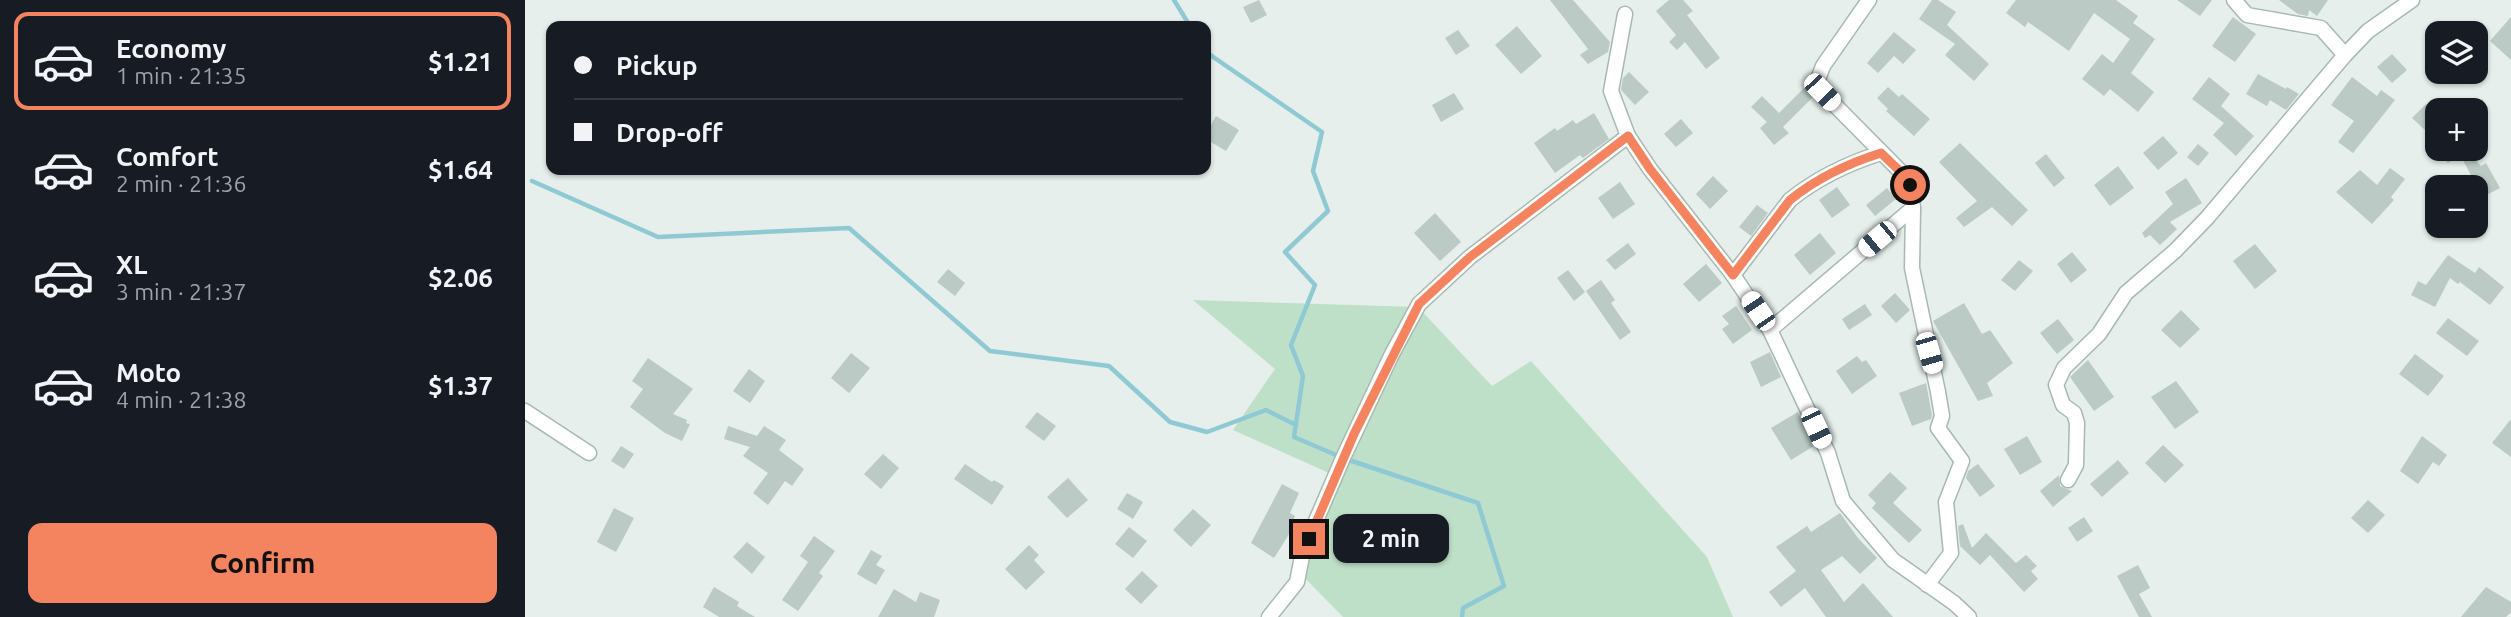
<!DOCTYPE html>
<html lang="en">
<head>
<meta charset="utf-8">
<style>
  :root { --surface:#171b24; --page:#242831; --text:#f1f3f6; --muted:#9ea1a6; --line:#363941; --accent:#f4845f }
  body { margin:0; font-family:Ubuntu,sans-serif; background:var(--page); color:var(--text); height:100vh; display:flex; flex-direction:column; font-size:26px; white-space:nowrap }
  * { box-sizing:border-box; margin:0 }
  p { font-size:23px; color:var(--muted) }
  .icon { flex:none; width:38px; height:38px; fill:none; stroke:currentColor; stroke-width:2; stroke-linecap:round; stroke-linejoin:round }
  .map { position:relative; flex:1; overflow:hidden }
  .sheet { display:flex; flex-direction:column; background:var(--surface); width:525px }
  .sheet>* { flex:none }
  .banner { position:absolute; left:21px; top:21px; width:665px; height:154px; border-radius:14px; box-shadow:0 2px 5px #0004; display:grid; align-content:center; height:154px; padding:0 28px; background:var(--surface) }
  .buttons { position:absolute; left:1900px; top:21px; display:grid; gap:14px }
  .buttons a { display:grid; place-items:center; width:63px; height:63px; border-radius:14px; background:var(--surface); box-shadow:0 2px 5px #0004; font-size:35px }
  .end { position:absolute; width:32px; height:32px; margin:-16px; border:9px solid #f4845f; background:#111; box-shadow:0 0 0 4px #111 }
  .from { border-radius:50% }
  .bubble { position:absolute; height:49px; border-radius:14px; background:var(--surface); box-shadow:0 2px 5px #0004; font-size:23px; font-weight:600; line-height:49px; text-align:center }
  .car { position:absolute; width:21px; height:42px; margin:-21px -10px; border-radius:9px; box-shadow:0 0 5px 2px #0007; background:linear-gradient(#fff 24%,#345 0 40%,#fff 0 76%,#345 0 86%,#fff 0) }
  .banner b { display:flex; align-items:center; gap:24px; height:66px; font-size:26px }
  .banner b+b { border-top:2px solid var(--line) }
  .banner i { width:18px; height:18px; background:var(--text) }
  ul { padding:12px 0 0; list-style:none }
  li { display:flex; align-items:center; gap:21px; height:98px; margin:0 14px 10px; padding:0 14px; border:4px solid transparent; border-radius:14px }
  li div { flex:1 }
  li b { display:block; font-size:26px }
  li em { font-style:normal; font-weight:600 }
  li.selected { border-color:var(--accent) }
  li>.icon { width:63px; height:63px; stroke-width:1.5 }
  .action { display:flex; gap:14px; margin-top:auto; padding:14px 28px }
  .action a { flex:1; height:80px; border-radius:14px; background:var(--accent); color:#111; font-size:28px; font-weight:600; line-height:80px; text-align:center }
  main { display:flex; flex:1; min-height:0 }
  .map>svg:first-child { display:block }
  .green { fill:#bfe0c8 }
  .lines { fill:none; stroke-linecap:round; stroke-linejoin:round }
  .stream { stroke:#8ec9d4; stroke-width:4.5 }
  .building { fill:#bbcac4 }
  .minor-casing { stroke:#a8b8b2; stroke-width:17 }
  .minor { stroke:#fff; stroke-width:14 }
  .route { stroke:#f4845f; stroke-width:9 }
</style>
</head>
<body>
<main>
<section class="sheet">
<ul>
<li class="selected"><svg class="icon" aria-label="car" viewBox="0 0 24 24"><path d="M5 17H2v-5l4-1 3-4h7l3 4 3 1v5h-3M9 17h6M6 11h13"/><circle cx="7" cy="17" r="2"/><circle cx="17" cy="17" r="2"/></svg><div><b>Economy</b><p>1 min · 21:35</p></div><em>$1.21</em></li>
<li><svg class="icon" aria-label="car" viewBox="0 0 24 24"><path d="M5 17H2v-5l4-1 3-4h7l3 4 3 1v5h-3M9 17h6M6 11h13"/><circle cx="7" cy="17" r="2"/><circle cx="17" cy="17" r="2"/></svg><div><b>Comfort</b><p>2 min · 21:36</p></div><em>$1.64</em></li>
<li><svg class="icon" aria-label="car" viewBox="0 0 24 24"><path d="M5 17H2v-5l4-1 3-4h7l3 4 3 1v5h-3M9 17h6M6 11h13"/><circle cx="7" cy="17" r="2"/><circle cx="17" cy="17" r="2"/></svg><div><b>XL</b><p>3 min · 21:37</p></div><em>$2.06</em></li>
<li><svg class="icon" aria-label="car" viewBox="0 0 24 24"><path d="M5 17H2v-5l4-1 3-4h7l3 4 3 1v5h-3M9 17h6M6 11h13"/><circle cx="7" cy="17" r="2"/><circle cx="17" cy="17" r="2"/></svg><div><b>Moto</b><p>4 min · 21:38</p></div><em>$1.37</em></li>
</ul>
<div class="action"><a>Confirm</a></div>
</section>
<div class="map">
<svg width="1986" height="617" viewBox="0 0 1986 617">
  <rect width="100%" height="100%" fill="#e6efeb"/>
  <polygon class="green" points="668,300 893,307 967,386 1006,361 1182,557 1208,617 818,617 775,573 815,478 708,430 750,369"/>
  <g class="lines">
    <g class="stream">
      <polyline points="649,0 665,26"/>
      <polyline points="681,52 797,132 788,171 803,211 760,252 790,285 766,345 778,376 769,437 818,458 953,503 979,586 938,608 937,617"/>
      <polyline points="7,181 133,237 324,228 465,351 584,366 645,422 682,432 741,410 771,425"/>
    </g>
  </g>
  <g class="building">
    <polygon points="734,0 742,15 726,23 718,7"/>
    <polygon points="1025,0 1048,0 1085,42 1083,52 1063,64 1055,55 1063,49"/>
    <polygon points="1144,0 1158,0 1168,11 1162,15 1195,58 1181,69 1160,42 1152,50 1144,42 1151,35 1131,11"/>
    <polygon points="1407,0 1413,0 1431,12 1422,25 1464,64 1449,81 1420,55 1430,44 1394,19"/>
    <polygon points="1491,0 1591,0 1613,16 1608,23 1630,39 1606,73 1629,92 1613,112 1585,89 1579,96 1557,79 1577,54 1588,63 1605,39 1569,13 1544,51 1503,22 1500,27 1481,13"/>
    <polygon points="1652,0 1687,0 1675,16"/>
    <polygon points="1754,0 1803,0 1792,16 1784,10 1783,16 1773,14"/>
    <polygon points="1708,17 1731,34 1710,62 1687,46"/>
    <polygon points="1986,17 1986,60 1965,41"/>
    <polygon points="992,26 1017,56 996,74 970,45"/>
    <polygon points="933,30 945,46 931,55 920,38"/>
    <polygon points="1369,32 1391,50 1378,64 1369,56 1353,73 1342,63"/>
    <polygon points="1867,54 1882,70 1867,83 1852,67"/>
    <polygon points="1104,72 1124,92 1110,105 1096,90 1098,78"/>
    <polygon points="1733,74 1761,89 1762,87 1774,94 1761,110 1745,100 1742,106 1721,94"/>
    <polygon points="1684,77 1705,94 1696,106 1729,136 1711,156 1688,135 1699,123 1667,99"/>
    <polygon points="1827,77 1852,96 1856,90 1870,100 1828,153 1813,142 1829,121 1806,105"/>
    <polygon points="1363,87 1374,97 1377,94 1405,119 1389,136 1361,111 1363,109 1352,98"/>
    <polygon points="1279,88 1288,97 1258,127 1264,133 1249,145 1235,128 1242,122 1226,107 1237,96 1254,113"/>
    <polygon points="929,93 939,109 916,122 907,105"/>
    <polygon points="1901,104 1913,114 1913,142 1887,118"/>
    <polygon points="1069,113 1084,139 1058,158 1055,155 1030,173 1009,143 1030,128 1032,131 1048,120 1051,124"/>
    <polygon points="691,116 714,130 701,151 681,139 681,134"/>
    <polygon points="1156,119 1168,133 1151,147 1139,134"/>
    <polygon points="1638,136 1653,153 1633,170 1618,153"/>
    <polygon points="1435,143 1503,210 1487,226 1467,207 1439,227 1431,218 1452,201 1414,162"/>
    <polygon points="1673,144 1684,153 1673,166 1662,157"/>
    <polygon points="1909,149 1945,149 1942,151 1956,166 1961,163 1975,188 1958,197 1935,155 1923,163"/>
    <polygon points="1521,154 1540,178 1529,187 1510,163"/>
    <polygon points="1593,166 1609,188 1585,206 1569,185"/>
    <polygon points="1865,168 1880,179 1866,197 1869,200 1847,224 1811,192 1835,170 1852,185"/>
    <polygon points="1188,176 1203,191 1185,209 1171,194"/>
    <polygon points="1661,178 1677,203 1645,222 1652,229 1635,245 1625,235 1620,238 1617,233 1648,204 1640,192"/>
    <polygon points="1095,182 1110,204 1088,219 1073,198"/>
    <polygon points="1312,187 1325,205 1307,218 1294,200"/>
    <polygon points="1362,188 1371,199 1350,216 1341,205"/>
    <polygon points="1232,205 1243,213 1226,236 1214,227"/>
    <polygon points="910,213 936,242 915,261 889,233"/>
    <polygon points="1295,233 1311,253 1285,275 1269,255"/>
    <polygon points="1103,243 1111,254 1090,270 1081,260"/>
    <polygon points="1730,244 1752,271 1730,289 1708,261"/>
    <polygon points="1547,252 1562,270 1546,283 1532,264"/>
    <polygon points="1923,255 1950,273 1954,267 1979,287 1965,305 1935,282 1933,284 1925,278 1910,307 1886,295 1893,281 1901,285"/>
    <polygon points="1494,260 1508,271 1490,291 1476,280"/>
    <polygon points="1181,264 1197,283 1174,302 1158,284"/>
    <polygon points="423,269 440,283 430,296 412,282"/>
    <polygon points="1043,270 1060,292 1049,301 1032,278"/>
    <polygon points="1076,280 1090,300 1086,303 1106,332 1095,340 1061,291"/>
    <polygon points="1370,293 1385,310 1371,323 1356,306"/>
    <polygon points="1439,303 1457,334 1465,330 1488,363 1462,383 1468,396 1453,401 1408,321"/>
    <polygon points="1340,304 1347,315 1324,330 1317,319"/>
    <polygon points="1211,306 1227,330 1208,344 1197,329 1204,324 1197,316"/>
    <polygon points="1656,310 1675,329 1655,348 1636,330"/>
    <polygon points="1923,318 1954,341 1942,356 1911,333"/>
    <polygon points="1533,319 1549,340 1532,354 1515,333"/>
    <polygon points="1245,352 1256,377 1236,387 1225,362"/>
    <polygon points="326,353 345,368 324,393 306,378"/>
    <polygon points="1890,354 1919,376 1903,396 1874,374"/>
    <polygon points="1332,356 1337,362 1341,360 1352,376 1327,394 1311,371"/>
    <polygon points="123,358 168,389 148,414 162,420 161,423 165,424 157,441 140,433 105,407 118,389 107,381"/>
    <polygon points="1563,360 1589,397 1569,411 1545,377"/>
    <polygon points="224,369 240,381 225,403 208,391"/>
    <polygon points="1651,381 1674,412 1650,429 1626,397"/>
    <polygon points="1401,383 1407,415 1406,419 1387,426 1374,393"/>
    <polygon points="512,412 531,426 519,441 500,427"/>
    <polygon points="1273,412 1289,446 1266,460 1246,428"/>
    <polygon points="1986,419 1986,457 1967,443"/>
    <polygon points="203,426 232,436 239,426 261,440 254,450 279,469 267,486 260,481 243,505 228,493 243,473 218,456 225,447 199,439"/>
    <polygon points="1502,436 1517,462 1495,475 1479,449"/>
    <polygon points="1897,436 1922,455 1914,466 1908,462 1893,484 1875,471"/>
    <polygon points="1638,445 1659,465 1640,483 1620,463"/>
    <polygon points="96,446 109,454 99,469 86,461"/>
    <polygon points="358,454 374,468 356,489 339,474"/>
    <polygon points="1593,460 1604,473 1577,497 1565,484"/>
    <polygon points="440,464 467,482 469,480 479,486 467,505 429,479"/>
    <polygon points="1453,464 1470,486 1455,497 1441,478 1443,471"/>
    <polygon points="1365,472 1382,488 1368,503 1397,530 1384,543 1347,508 1351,503 1343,495"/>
    <polygon points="1534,475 1535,486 1547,491 1528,507 1515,491"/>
    <polygon points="543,478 563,500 542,518 522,497"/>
    <polygon points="757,484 774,493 765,513 770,516 763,536 749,558 726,543"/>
    <polygon points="602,493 618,502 608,519 592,509"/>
    <polygon points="1843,500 1860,515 1843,533 1826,518"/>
    <polygon points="89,508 109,518 91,552 72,542"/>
    <polygon points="668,509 686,525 666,547 648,530"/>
    <polygon points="1315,513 1333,538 1352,558 1335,574 1317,556 1296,570 1319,602 1338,583 1368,617 1301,617 1280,588 1256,607 1244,592 1271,571 1251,547 1282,526 1286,532"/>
    <polygon points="1559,517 1568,531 1552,542 1543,528"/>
    <polygon points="1438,524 1447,548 1461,533 1491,563 1501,555 1512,566 1506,571 1513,579 1499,592 1465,555 1455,565 1435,546 1433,526"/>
    <polygon points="604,527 622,541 608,558 590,544"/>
    <polygon points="289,536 310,551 294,573 298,576 273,611 257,600 283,562 275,556"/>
    <polygon points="222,542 240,557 227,574 208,557"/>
    <polygon points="504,545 514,555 509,560 520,572 501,590 480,569"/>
    <polygon points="346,550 357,556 351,565 360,570 351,585 332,574"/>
    <polygon points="1613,565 1625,588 1614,594 1627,617 1614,617 1592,576"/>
    <polygon points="617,571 633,586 616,604 600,589"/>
    <polygon points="189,587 214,602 212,606 230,617 194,617 178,607"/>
    <polygon points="1961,587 1986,602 1986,612 1981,617 1936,617"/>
    <polygon points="369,589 391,602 395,592 415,600 409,617 353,617"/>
  </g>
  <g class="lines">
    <g class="minor-casing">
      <g id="minor">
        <polyline points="1344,0 1298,66 1292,82 1297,92 1380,176 1385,185 1388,208 1387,268 1413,392 1417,416 1413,428 1437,461 1421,502 1426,553 1402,585"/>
        <polyline points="1709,0 1722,15 1796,28 1820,55"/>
        <polyline points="1100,14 1086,91 1103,136 1125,169 1208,275 1245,330 1303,453 1318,501 1368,560 1429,603 1444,617"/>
        <path d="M1208,275L1265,200C1291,179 1324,163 1356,153"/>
        <polyline points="1245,330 1388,208"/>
        <polyline points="0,411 64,453"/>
        <polyline points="1543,480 1551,465 1552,423 1549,413 1538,405 1531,385 1539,368 1574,334 1601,293 1650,251 1682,218 1820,55 1843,31 1887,0"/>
        <polyline points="744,617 772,582 778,551 818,458 866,356 894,304 945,257 1103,136"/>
      </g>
    </g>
    <use href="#minor" class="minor"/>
  </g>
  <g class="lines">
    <path class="route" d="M784,539L829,434L894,304L945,257L1103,136L1125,169L1208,275L1265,200C1291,179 1324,163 1356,153L1380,176L1385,185"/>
  </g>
</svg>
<div class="buttons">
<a><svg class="icon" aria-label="layers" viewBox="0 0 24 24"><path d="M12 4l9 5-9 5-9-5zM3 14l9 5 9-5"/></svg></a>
<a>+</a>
<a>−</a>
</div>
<i class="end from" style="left:1385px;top:185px"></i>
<i class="end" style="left:784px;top:539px"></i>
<div class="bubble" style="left:808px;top:514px;width:116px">2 min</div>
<i class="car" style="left:1297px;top:92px;rotate:136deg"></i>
<i class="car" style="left:1352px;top:239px;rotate:230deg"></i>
<i class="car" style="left:1233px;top:311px;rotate:326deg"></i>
<i class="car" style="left:1404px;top:353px;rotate:164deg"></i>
<i class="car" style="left:1291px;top:428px;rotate:155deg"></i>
<div class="banner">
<b><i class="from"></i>Pickup</b>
<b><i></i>Drop-off</b>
</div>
</div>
</main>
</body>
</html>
